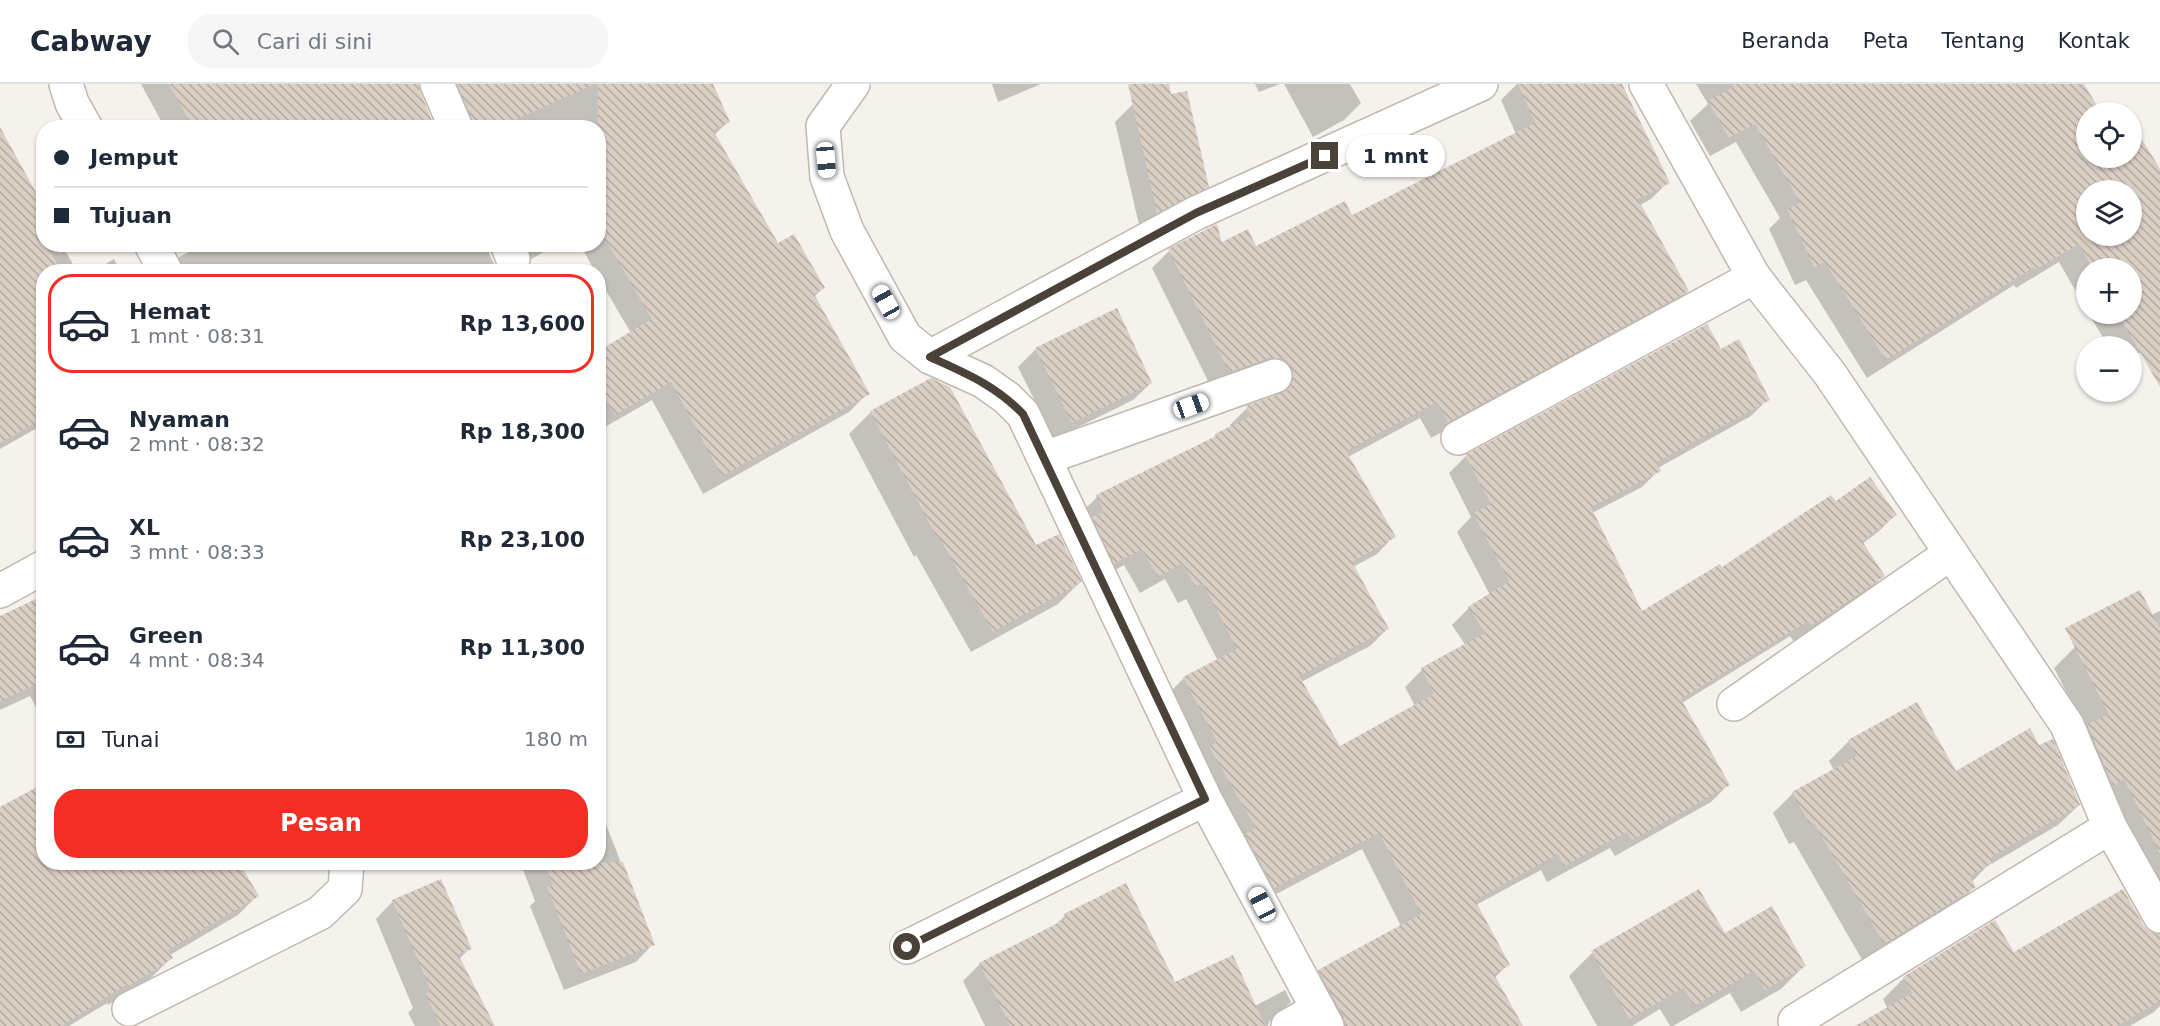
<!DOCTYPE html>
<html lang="id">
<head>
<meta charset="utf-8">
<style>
  :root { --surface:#fff; --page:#f6f6f7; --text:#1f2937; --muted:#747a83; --line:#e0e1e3; --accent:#f32f25 }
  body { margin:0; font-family:"DejaVu Sans",sans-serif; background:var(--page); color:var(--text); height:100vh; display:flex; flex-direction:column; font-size:22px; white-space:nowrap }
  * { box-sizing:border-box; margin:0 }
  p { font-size:20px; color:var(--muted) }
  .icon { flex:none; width:33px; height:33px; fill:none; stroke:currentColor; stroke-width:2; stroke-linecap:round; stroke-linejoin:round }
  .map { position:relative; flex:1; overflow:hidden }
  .panel { position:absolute; left:36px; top:180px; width:570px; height:606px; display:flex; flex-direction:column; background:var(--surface); border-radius:24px; box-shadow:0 2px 4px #0004 }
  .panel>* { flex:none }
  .guide { position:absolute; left:36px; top:36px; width:570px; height:132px; border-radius:24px; box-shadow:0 2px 4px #0004; display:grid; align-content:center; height:132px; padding:0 18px; background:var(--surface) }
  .tools { position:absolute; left:2076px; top:18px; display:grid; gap:12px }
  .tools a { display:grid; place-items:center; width:66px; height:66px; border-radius:50%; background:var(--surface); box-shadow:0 2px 4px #0004; font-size:30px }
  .end { position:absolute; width:27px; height:27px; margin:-14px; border:8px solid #4a4239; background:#fff; box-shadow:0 0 0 3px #fff }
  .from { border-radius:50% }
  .bubble { position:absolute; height:42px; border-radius:21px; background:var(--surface); box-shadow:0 2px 4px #0004; font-size:20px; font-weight:700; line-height:42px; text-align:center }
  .car { position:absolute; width:18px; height:36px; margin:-18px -9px; border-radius:8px; box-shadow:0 0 4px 2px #0007; background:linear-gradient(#fff 24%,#345 0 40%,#fff 0 76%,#345 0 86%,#fff 0) }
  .guide b { display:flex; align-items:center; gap:21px; height:57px; font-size:22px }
  .guide b+b { border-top:2px solid var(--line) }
  .guide i { width:15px; height:15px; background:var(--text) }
  ul { padding:10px 0 0; list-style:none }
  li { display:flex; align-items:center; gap:18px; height:99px; margin:0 12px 9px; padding:0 6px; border:3px solid transparent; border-radius:24px }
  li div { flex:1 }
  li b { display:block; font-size:22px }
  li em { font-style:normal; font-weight:700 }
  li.on { border-color:var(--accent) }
  li>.icon { width:54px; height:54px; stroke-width:1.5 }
  .pay { display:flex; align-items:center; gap:15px; height:66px; padding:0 18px; font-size:22px }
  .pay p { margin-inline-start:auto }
  .button { display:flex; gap:12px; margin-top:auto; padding:12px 18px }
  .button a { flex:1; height:69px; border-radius:24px; background:var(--accent); color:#fff; font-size:24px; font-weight:700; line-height:69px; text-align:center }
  header { display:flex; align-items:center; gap:36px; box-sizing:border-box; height:84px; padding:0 30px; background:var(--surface); border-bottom:2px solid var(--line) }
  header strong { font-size:28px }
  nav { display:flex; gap:33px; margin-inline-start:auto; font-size:21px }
  .search { width:420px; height:54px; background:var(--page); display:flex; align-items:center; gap:15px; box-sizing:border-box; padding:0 21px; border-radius:24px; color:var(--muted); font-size:22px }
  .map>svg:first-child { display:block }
  .shadow { fill:#0003; fill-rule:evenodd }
  .building { fill:url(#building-back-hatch); fill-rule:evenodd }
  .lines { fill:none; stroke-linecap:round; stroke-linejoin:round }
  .street-casing { stroke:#c1b8ae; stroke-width:36 }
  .street { stroke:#fff; stroke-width:33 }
  .route { stroke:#4a4239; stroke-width:8 }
</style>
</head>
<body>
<header>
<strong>Cabway</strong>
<div class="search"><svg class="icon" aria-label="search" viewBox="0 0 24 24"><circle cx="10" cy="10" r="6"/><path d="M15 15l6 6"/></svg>Cari di sini</div>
<nav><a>Beranda</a><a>Peta</a><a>Tentang</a><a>Kontak</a></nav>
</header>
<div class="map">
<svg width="2160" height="942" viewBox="0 0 2160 942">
  <defs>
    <pattern id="building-back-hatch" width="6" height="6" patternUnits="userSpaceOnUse" patternTransform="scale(1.5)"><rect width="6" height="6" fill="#dacfc4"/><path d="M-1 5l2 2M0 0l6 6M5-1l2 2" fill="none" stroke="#b3aaa0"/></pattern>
  </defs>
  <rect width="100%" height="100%" fill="#f5f1ec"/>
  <g class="shadow">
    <polygon points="141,0 417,0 434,44 165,44"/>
    <polygon points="420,0 711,0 728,38 714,51 778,161 823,204 814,213 868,309 849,328 703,410 652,316 598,347 598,268 631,249 598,193 598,188 595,188 580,160 598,160 598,44 450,44 430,4"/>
    <polygon points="992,0 1041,0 998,18"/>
    <polygon points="1255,0 1280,0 1259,8"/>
    <polygon points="1284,0 1350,0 1361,19 1344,36 1313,53"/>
    <polygon points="1517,0 1620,0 1668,98 1651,115 1640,121 1687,207 1670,224 1431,354 1420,334 1348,373 1394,452 1377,470 1353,483 1387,545 1370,562 1301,598 1339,664 1415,622 1405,603 1422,586 1466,562 1452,541 1469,524 1490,511 1457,448 1471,433 1449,389 1466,372 1720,267 1768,315 1751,332 1658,384 1659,386 1642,403 1592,429 1642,529 1835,419 1895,431 1878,448 1862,460 1883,492 1866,509 1794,558 1790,552 1682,619 1728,701 1711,718 1615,772 1610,764 1547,798 1541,786 1476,821 1508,881 1494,894 1521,942 1322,942 1302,904 1319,887 1401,842 1362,765 1257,820 1167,611 1184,594 1218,577 1186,515 1178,519 1165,495 1140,509 1124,481 1097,496 1080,430 1097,413 1211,356 1216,351 1231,344 1230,341 1247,324 1277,313 1276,303 1212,305 1152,184 1169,167 1221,160 1255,164 1352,133 1516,50 1501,16"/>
    <path d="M1696,0H2082L2099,28H2086V74H2132V57L2139,52L2160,88V257L2132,273V262H2108L2089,230H2132V184H2086V225L2059,178L2016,204L2014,201L1867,294L1806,196L1795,201L1769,145L1780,134L1736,58L1710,72L1690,37L1708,20ZM2086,106H2132V152H2086Z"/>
    <polygon points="1133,20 1207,102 1190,120 1140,145 1115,38"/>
    <polygon points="0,92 44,160 62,160 77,188 44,188 44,340 0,365"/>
    <polygon points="205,160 487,160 488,167 498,188 165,188 179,173"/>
    <polygon points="493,160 558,160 512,186"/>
    <polygon points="114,175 121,188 92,188"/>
    <polygon points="1036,265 1151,299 1133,316 1054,355 1018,283"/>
    <polygon points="931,296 1035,463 1080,498 1058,520 971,568 916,471 914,473 849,350 871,328"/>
    <polygon points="44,513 44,638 30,612 0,626 0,533"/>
    <polygon points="2160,527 2160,922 2154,928 2130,942 1858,942 1888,925 1883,915 1904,894 2142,842 2149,849 2158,851 2085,645 2054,584 2075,563"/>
    <polygon points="1849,657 1956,689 2079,721 2058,741 1986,783 1972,798 1974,803 1954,823 1864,879 1794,758 1789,760 1773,729 1793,709 1834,686 1829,677"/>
    <polygon points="598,720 653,860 636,878 564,906 530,822 535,817 520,778 598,778"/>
    <polygon points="0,725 44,778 257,812 238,831 170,871 171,874 152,893 108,921 107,919 69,942 0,942"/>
    <polygon points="1698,807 1724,852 1804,882 1781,905 1741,928 1730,909 1673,942 1670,942 1660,925 1632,942 1597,942 1569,892 1592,869"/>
    <polygon points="393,817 470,864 459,875 493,942 415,942 408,929 413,924 376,835"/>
    <polygon points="1065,832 1175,900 1255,922 1285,906 1291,918 1269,938 1268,942 985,942 963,897 980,880 1053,843"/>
  </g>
  <g class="building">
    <polygon points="169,0 419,0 420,7 435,44 193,44"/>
    <polygon points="457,0 595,0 497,44 474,44"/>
    <polygon points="598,0 713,0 730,38 713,46 778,159 794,150 825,204 814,210 870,310 722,392 671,298 615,331 598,303 598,267 652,235 598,143"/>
    <polygon points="1128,0 1169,0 1171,10 1187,7 1209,103 1157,129"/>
    <polygon points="1518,0 1622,0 1670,99 1638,115 1689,207 1448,338 1437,318 1346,367 1396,453 1352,478 1389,545 1299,592 1340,662 1434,610 1421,584 1485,549 1468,523 1509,497 1473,429 1491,420 1465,371 1707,240 1721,265 1739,255 1770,316 1657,378 1661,387 1591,423 1642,527 1720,480 1722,483 1831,411 1836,417 1870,393 1897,431 1862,457 1885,492 1811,542 1808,537 1681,615 1730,701 1632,756 1627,748 1564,782 1558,770 1475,816 1510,881 1494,890 1523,942 1346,942 1344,933 1318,886 1421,830 1379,749 1274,804 1245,750 1256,744 1209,663 1217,658 1183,593 1237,565 1203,499 1195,503 1183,479 1158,493 1142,465 1114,480 1092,433 1104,428 1096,411 1216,352 1215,350 1251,332 1246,322 1282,309 1289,305 1293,296 1292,285 1287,277 1278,274 1269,274 1229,288 1168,165 1217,140 1222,158 1248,145 1256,162 1345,117 1352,131 1535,39"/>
    <path d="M1732,0H2084L2101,28H2086V74H2132V55L2139,50L2160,85V303L2118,230H2132V184H2092L2079,160L2035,186L2034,183L1886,276L1825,178L1814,183L1787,125L1800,119L1755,40L1729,54L1708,17L1734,3ZM2086,106H2132V152H2086Z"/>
    <polygon points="0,43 44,123 44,160 47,160 61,188 44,188 44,334 0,359"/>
    <polygon points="1117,224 1152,299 1072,339 1035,264"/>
    <polygon points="931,294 950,303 1036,461 1059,450 1082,498 993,548 938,451 936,452 870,327"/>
    <polygon points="2140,506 2160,544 2160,770 2124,695 2113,702 2087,640 2109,631 2065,544"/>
    <polygon points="44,511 44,597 0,617 0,532"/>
    <polygon points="1917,618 1956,687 2030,644 2039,661 2053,655 2080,721 1990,774 1993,779 1970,792 1976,803 1884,860 1814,739 1810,741 1792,708 1857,672 1848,656"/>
    <polygon points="44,699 44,778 239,778 259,812 168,866 173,874 128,903 127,900 62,942 0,942 0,723"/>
    <polygon points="544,778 623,778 655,861 581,890 547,803 553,801"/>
    <polygon points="441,795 472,865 458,870 495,942 441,942 425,910 431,907 392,816"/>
    <polygon points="1126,799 1175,898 1233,871 1265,942 1010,942 979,879 1066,835 1064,830"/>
    <polygon points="1699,805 1725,849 1772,822 1806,882 1765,906 1754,887 1694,922 1684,904 1629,935 1591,867"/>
    <polygon points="2123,805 2144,842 2151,848 2160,851 2160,917 2117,942 1855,942 1912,909 1903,893 1995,836 2014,868"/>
  </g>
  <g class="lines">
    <g class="street-casing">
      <g id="street">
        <polyline points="66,0 72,19 86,44"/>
        <polyline points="437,0 456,44"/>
        <polyline points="853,0 823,42 827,93 847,147 905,253 930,273 983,297 1007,314 1023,330 1205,715 1327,942"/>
        <polyline points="1646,0 1754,193 1830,290 2067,641 2110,743 2160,832"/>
        <polyline points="151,160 166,188"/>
        <polyline points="507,160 513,175"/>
        <polyline points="930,273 1196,129 1481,0"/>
        <polyline points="1458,354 1754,193"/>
        <polyline points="1045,374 1275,292"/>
        <polyline points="0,507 44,483"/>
        <polyline points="1734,620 1951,469"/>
        <polyline points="907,863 1205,715"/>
        <polyline points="129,925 320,829 345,805 347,778"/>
        <polyline points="1795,937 2110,743"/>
        <polyline points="1288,942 1318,925"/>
      </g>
    </g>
    <use href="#street" class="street"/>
  </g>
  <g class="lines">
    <path class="route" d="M907,863L1205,715L1023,330C995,301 965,289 930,273L1196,129L1325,72"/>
  </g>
</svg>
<div class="tools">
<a><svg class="icon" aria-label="locate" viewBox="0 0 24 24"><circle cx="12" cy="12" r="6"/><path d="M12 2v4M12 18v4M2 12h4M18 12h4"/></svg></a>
<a><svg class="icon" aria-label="layers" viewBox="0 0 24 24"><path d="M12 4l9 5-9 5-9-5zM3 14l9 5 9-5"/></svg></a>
<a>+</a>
<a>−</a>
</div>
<i class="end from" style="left:907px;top:863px"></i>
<i class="end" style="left:1325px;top:72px"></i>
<div class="bubble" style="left:1346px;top:51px;width:99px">1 mnt</div>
<i class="car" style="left:826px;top:76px;rotate:175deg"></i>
<i class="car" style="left:886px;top:218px;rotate:331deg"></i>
<i class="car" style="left:1191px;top:322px;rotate:70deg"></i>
<i class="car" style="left:1262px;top:820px;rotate:332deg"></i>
<div class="guide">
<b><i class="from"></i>Jemput</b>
<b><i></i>Tujuan</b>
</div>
<section class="panel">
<ul>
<li class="on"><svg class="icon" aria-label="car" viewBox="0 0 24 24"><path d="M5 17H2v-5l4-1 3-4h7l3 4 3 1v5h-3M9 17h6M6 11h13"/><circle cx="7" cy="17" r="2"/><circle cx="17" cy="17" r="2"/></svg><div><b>Hemat</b><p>1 mnt · 08:31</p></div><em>Rp 13,600</em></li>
<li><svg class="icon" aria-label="car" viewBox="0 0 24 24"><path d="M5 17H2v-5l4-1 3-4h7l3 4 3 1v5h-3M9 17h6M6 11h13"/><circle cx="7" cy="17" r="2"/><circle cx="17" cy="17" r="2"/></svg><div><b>Nyaman</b><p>2 mnt · 08:32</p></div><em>Rp 18,300</em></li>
<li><svg class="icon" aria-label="car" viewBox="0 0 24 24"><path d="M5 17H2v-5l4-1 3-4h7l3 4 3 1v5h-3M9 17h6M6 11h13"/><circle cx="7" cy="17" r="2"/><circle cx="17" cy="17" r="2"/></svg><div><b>XL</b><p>3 mnt · 08:33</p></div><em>Rp 23,100</em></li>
<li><svg class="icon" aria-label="car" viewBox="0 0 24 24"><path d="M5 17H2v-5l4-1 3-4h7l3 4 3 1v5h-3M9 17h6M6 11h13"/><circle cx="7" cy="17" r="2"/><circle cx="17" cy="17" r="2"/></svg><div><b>Green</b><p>4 mnt · 08:34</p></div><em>Rp 11,300</em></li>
</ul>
<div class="pay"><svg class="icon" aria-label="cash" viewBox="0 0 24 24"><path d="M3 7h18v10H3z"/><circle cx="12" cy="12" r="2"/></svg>Tunai<p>180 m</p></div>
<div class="button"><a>Pesan</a></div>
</section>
</div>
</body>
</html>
